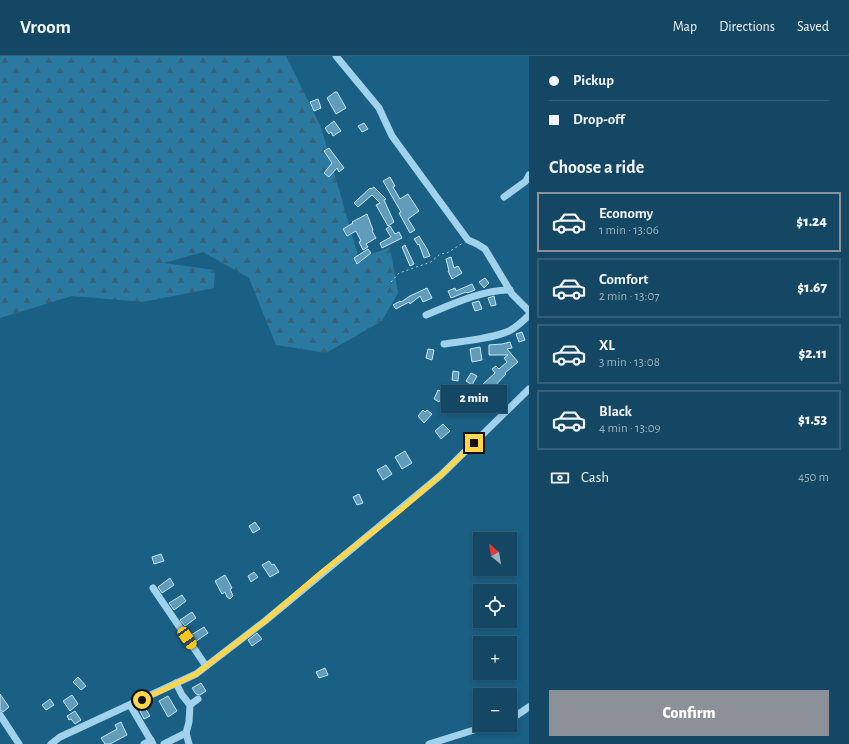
<!DOCTYPE html>
<html lang="en">
<head>
<meta charset="utf-8">
<style>
  :root { --surface:#144763; --page:#1d4e69; --text:#f1f3f6; --muted:#9db2be; --line:#335f78; --accent:#8c9099 }
  body { margin:0; font-family:"Alegreya Sans",sans-serif; background:var(--page); color:var(--text); height:100vh; display:flex; flex-direction:column; font-size:15px; white-space:nowrap }
  * { box-sizing:border-box; margin:0 }
  p { font-size:13px; color:var(--muted) }
  .icon { flex:none; width:22px; height:22px; fill:none; stroke:currentColor; stroke-width:2; stroke-linecap:round; stroke-linejoin:round }
  .map { position:relative; flex:1; overflow:hidden }
  .sheet { display:flex; flex-direction:column; background:var(--surface); width:320px }
  .sheet>* { flex:none }
  .guide { display:grid; align-content:center; height:88px; padding:0 20px; background:var(--surface) }
  .needle { width:26px; rotate:330deg }
  .fabs { position:absolute; left:473px; top:476px; display:grid; gap:8px }
  .fabs a { display:grid; place-items:center; width:44px; height:44px; border-radius:0px; background:var(--surface); box-shadow:0 2px 6px #0003,0 0 0 1px var(--line); font-size:20px }
  .end { position:absolute; width:18px; height:18px; margin:-9px; border:5px solid #ffd54a; background:#111; box-shadow:0 0 0 2px #111 }
  .from { border-radius:50% }
  .bubble { position:absolute; height:28px; border-radius:0px; background:var(--surface); box-shadow:0 2px 6px #0003,0 0 0 1px var(--line); font-size:13px; font-weight:800; line-height:28px; text-align:center }
  .car { position:absolute; width:12px; height:24px; margin:-12px -6px; border-radius:5px; box-shadow:0 0 3px 1px #0007; background:linear-gradient(#f5c518 24%,#345 0 40%,#f5c518 0 76%,#345 0 86%,#f5c518 0) }
  .guide b { display:flex; align-items:center; gap:14px; height:38px; font-size:15px }
  .guide b+b { border-top:1px solid var(--line) }
  .guide i { width:10px; height:10px; background:var(--text) }
  ul { padding:0; list-style:none }
  li { display:flex; align-items:center; gap:12px; height:60px; margin:0 8px 6px; padding:0 12px; border:2px solid var(--line); border-radius:0px }
  li div { flex:1 }
  li b { display:block; font-size:15px }
  li em { font-style:normal; font-weight:800 }
  li.active { border-color:var(--accent) }
  li>.icon { width:36px; height:36px; stroke-width:1.5 }
  h2 { padding:0 20px; font-size:18px; line-height:48px }
  .pay { display:flex; align-items:center; gap:10px; height:44px; padding:0 20px; font-size:15px }
  .pay p { margin-inline-start:auto }
  .cta { display:flex; gap:8px; margin-top:auto; padding:8px 20px }
  .cta a { flex:1; height:46px; border-radius:0px; background:var(--accent); color:#fff; font-size:16px; font-weight:800; line-height:46px; text-align:center }
  header { display:flex; align-items:center; gap:24px; box-sizing:border-box; height:56px; padding:0 20px; background:var(--surface); border-bottom:1px solid var(--line) }
  header strong { font-size:19px }
  nav { display:flex; gap:22px; margin-inline-start:auto; font-size:14px }
  main { display:flex; flex:1; min-height:0 }
  .map>svg:first-child { display:block }
  .forest { fill:url(#forest-firs) }
  .building { fill:#619cba; stroke:#c5e7f8 }
  .lines { fill:none; stroke-linecap:round; stroke-linejoin:round }
  .path { stroke:#a0d2eb; stroke-width:1; stroke-dasharray:2 3; stroke-linecap:butt }
  .minor { stroke:#a0d2eb; stroke-width:7 }
  .route { stroke:#ffd54a; stroke-width:5 }
</style>
</head>
<body>
<header>
<strong>Vroom</strong>
<nav><a>Map</a><a>Directions</a><a>Saved</a></nav>
</header>
<main>
<div class="map">
<svg width="529" height="688" viewBox="0 0 529 688">
  <defs>
    <pattern id="forest-firs" width="22" height="20" patternUnits="userSpaceOnUse"><rect width="22" height="20" fill="#2979a1"/><path d="M5 1l3.5 6h-7zM16 11l3.5 6h-7z" fill="#3a6276"/></pattern>
  </defs>
  <rect width="100%" height="100%" fill="#1a5f84"/>
  <polygon class="forest" points="0,0 286,0 321,71 359,203 390,191 398,237 382,265 326,297 276,289 249,222 203,196 164,207 215,214 214,232 143,246 72,240 0,262"/>
  <g class="building">
    <polygon points="335,36 337,36 346,52 336,58 327,42"/>
    <polygon points="318,43 321,52 314,55 310,46"/>
    <polygon points="334,65 341,75 333,80 331,76 329,78 325,72"/>
    <polygon points="364,67 368,73 362,76 358,70"/>
    <polygon points="329,92 344,112 339,116 337,112 329,121 324,117 332,107 324,95"/>
    <polygon points="390,121 395,130 393,131 400,143 408,138 419,155 408,163 415,174 410,177 399,157 401,156 383,125"/>
    <polygon points="374,131 386,143 384,144 394,166 388,170 376,149 380,147 372,139 358,151 354,147 370,132 371,133"/>
    <polygon points="367,158 373,174 372,175 376,182 366,188 368,191 363,194 359,186 361,185 356,175 347,180 343,173 353,167 352,166"/>
    <polygon points="390,170 395,178 399,176 402,182 382,192 380,187 391,181 386,173"/>
    <polygon points="419,180 427,193 430,200 424,202 419,188 418,189 414,183"/>
    <polygon points="405,189 414,208 410,210 402,191"/>
    <polygon points="368,193 371,197 357,208 354,202"/>
    <polygon points="451,201 454,212 458,210 462,217 452,223 448,215 449,215 446,203"/>
    <polygon points="485,222 489,227 484,232 479,226"/>
    <polygon points="472,228 475,234 467,237 466,236 451,242 448,235 455,232 456,235"/>
    <polygon points="427,232 432,242 423,246 420,240 410,248 409,246 396,253 393,249 400,245 401,246 410,240"/>
    <polygon points="494,240 496,249 491,250 488,242"/>
    <polygon points="479,245 482,253 475,255 472,247"/>
    <polygon points="522,276 525,284 519,286 516,278"/>
    <polygon points="510,286 512,292 507,293 518,306 505,317 506,318 492,333 490,330 475,345 470,340 495,317 492,313 496,310 499,313 507,306 504,302 508,299 489,299 489,289 502,288"/>
    <polygon points="480,291 482,304 472,306 470,293"/>
    <polygon points="428,293 434,294 432,304 426,302"/>
    <polygon points="453,315 459,316 458,325 452,324"/>
    <polygon points="471,317 477,320 472,329 466,325"/>
    <polygon points="438,334 444,337 439,346 434,343"/>
    <polygon points="458,341 463,345 459,353 454,349"/>
    <polygon points="423,354 425,356 427,354 432,358 424,367 418,360"/>
    <polygon points="443,368 450,375 441,383 435,375"/>
    <polygon points="405,395 412,407 402,413 395,401"/>
    <polygon points="386,409 392,418 383,424 377,414"/>
    <polygon points="359,438 363,447 357,449 353,441"/>
    <polygon points="255,466 260,473 253,477 249,470"/>
    <polygon points="161,498 164,505 154,508 152,501"/>
    <polygon points="269,505 272,509 274,508 279,516 270,521 262,509"/>
    <polygon points="254,516 258,521 251,526 248,520"/>
    <polygon points="225,519 232,532 230,533 233,540 230,543 227,541 225,536 222,538 215,525"/>
    <polygon points="170,522 174,529 162,537 158,531"/>
    <polygon points="182,539 186,545 174,554 169,547"/>
    <polygon points="192,556 196,562 185,570 180,564"/>
    <polygon points="204,571 208,577 195,586 191,579"/>
    <polygon points="257,577 262,583 252,590 248,584"/>
    <polygon points="325,612 328,619 319,622 316,616"/>
    <polygon points="78,621 86,630 81,634 73,626"/>
    <polygon points="201,627 206,635 200,639 196,638 192,632"/>
    <polygon points="0,638 9,651 3,656 0,654"/>
    <polygon points="72,639 78,648 70,655 63,645"/>
    <polygon points="168,640 177,655 168,661 159,645"/>
    <polygon points="50,643 54,649 46,654 42,649"/>
    <polygon points="145,652 150,660 144,663 140,655"/>
    <polygon points="75,655 81,664 75,668 71,663 69,664 67,660"/>
    <polygon points="121,666 127,679 110,688 105,688 101,682 117,673 115,669"/>
  </g>
  <g class="lines">
    <polyline class="path" points="391,226 399,217 431,206 440,198 447,197 463,187"/>
    <g class="minor">
      <polyline points="336,0 379,52 392,80 468,184 477,188 485,193 512,238 529,255"/>
      <polyline points="504,141 526,125 529,119"/>
      <path d="M426,259C450,249 485,233 510,234"/>
      <path d="M444,288C464,285 490,283 509,275C517,271 523,265 529,259"/>
      <polyline points="153,532 206,610"/>
      <polyline points="176,627 182,639 190,649 198,643"/>
      <polyline points="130,649 153,688"/>
      <polyline points="0,659 19,688"/>
      <polyline points="510,663 514,661 529,651"/>
      <polyline points="186,677 189,688"/>
      <polyline points="51,688 60,681 196,618 265,565 441,419 529,333"/>
      <polyline points="144,688 151,684"/>
      <polyline points="164,688 186,677 189,666 190,649"/>
      <polyline points="429,688 490,669"/>
    </g>
  </g>
  <g class="lines">
    <polyline class="route" points="142,644 196,618 218,601 265,565 322,516 398,456 441,419 474,387"/>
  </g>
</svg>
<div class="fabs">
<a><svg class="needle" viewBox="-14 -14 28 28"><path d="M0-13l5 13h-10z" fill="#e53935"/><path d="M0 13l5-13h-10z" fill="#9db2be"/></svg></a>
<a><svg class="icon" aria-label="locate" viewBox="0 0 24 24"><circle cx="12" cy="12" r="6"/><path d="M12 2v4M12 18v4M2 12h4M18 12h4"/></svg></a>
<a>+</a>
<a>−</a>
</div>
<i class="end from" style="left:142px;top:644px"></i>
<i class="end" style="left:474px;top:387px"></i>
<div class="bubble" style="left:441px;top:329px;width:66px">2 min</div>
<i class="car" style="left:187px;top:582px;rotate:146deg"></i>
</div>
<section class="sheet">
<div class="guide">
<b><i class="from"></i>Pickup</b>
<b><i></i>Drop-off</b>
</div>
<h2>Choose a ride</h2>
<ul>
<li class="active"><svg class="icon" aria-label="car" viewBox="0 0 24 24"><path d="M5 17H2v-5l4-1 3-4h7l3 4 3 1v5h-3M9 17h6M6 11h13"/><circle cx="7" cy="17" r="2"/><circle cx="17" cy="17" r="2"/></svg><div><b>Economy</b><p>1 min · 13:06</p></div><em>$1.24</em></li>
<li><svg class="icon" aria-label="car" viewBox="0 0 24 24"><path d="M5 17H2v-5l4-1 3-4h7l3 4 3 1v5h-3M9 17h6M6 11h13"/><circle cx="7" cy="17" r="2"/><circle cx="17" cy="17" r="2"/></svg><div><b>Comfort</b><p>2 min · 13:07</p></div><em>$1.67</em></li>
<li><svg class="icon" aria-label="car" viewBox="0 0 24 24"><path d="M5 17H2v-5l4-1 3-4h7l3 4 3 1v5h-3M9 17h6M6 11h13"/><circle cx="7" cy="17" r="2"/><circle cx="17" cy="17" r="2"/></svg><div><b>XL</b><p>3 min · 13:08</p></div><em>$2.11</em></li>
<li><svg class="icon" aria-label="car" viewBox="0 0 24 24"><path d="M5 17H2v-5l4-1 3-4h7l3 4 3 1v5h-3M9 17h6M6 11h13"/><circle cx="7" cy="17" r="2"/><circle cx="17" cy="17" r="2"/></svg><div><b>Black</b><p>4 min · 13:09</p></div><em>$1.53</em></li>
</ul>
<div class="pay"><svg class="icon" aria-label="cash" viewBox="0 0 24 24"><path d="M3 7h18v10H3z"/><circle cx="12" cy="12" r="2"/></svg>Cash<p>450 m</p></div>
<div class="cta"><a>Confirm</a></div>
</section>
</main>
</body>
</html>
